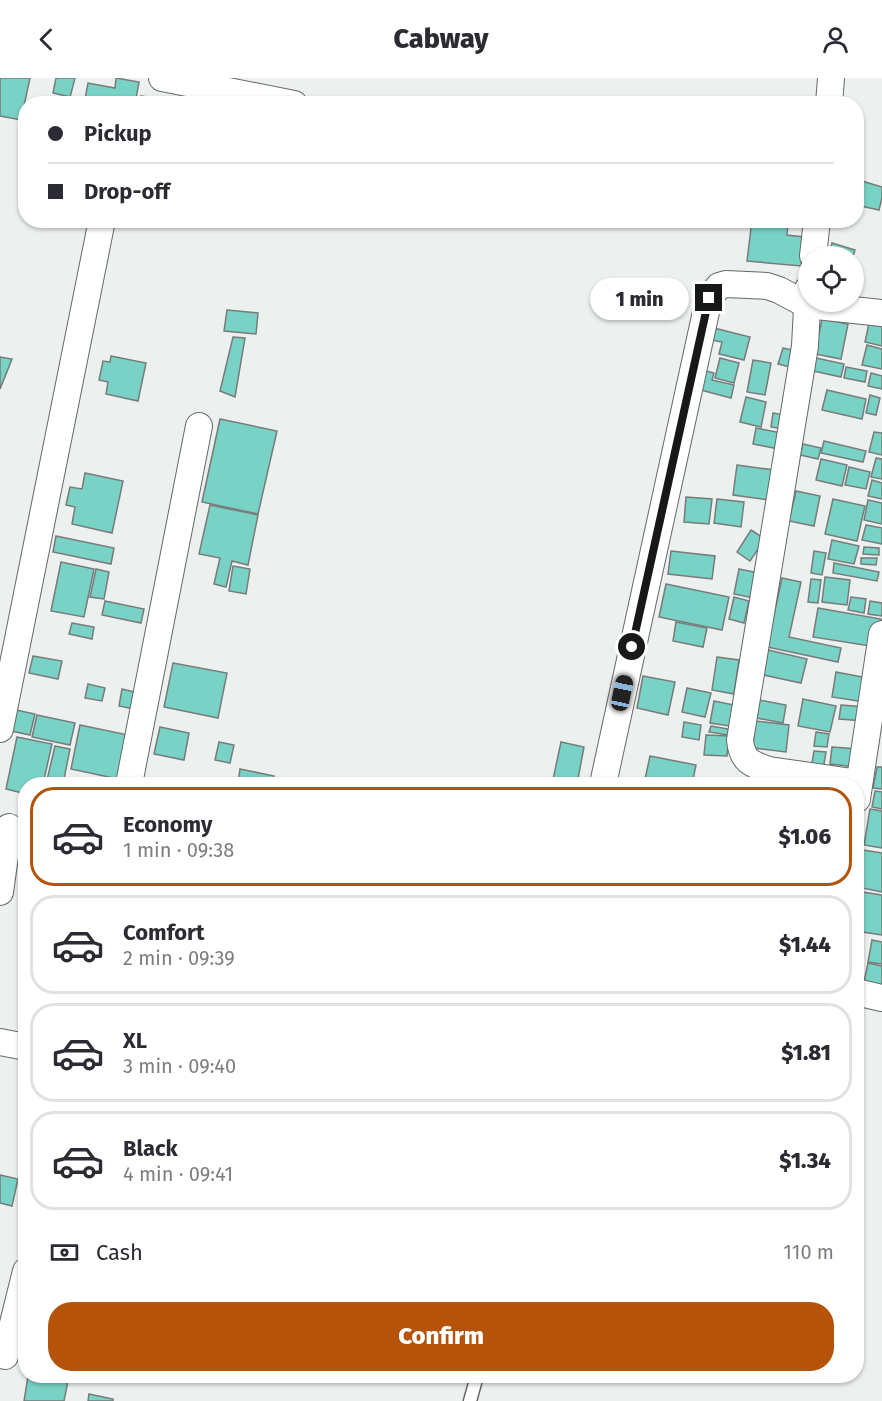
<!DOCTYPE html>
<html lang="en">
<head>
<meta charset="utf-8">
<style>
  :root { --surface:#fff; --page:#f7f7f7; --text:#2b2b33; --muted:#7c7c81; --line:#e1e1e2; --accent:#b45309 }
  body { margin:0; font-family:"Fira Sans",sans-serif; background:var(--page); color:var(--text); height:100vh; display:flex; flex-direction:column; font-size:22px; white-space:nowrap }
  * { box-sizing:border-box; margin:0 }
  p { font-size:20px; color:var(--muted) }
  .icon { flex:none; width:33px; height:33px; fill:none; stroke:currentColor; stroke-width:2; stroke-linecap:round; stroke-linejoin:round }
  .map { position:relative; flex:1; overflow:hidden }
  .drawer { position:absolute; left:18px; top:699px; width:846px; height:606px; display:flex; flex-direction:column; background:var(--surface); border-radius:24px; box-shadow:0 2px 4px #0004 }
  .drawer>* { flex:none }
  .top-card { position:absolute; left:18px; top:18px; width:846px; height:132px; border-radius:24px; box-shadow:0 2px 4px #0004; display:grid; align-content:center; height:132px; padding:0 30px; background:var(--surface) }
  .buttons { position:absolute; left:798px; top:168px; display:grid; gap:12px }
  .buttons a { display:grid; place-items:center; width:66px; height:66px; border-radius:50%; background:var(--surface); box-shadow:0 2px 4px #0004; font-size:30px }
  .end { position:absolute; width:27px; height:27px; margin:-14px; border:8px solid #171818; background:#fff; box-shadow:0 0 0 3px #fff }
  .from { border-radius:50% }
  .bubble { position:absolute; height:42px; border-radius:21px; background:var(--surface); box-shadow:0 2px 4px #0004; font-size:20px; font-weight:800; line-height:42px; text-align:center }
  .car { position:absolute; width:18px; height:36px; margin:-18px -9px; border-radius:8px; box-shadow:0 0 4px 2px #0007; background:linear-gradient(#222 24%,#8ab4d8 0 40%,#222 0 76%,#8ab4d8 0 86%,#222 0) }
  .top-card b { display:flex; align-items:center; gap:21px; height:57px; font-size:22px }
  .top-card b+b { border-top:2px solid var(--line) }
  .top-card i { width:15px; height:15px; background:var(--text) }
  ul { padding:10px 0 0; list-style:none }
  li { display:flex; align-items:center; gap:18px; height:99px; margin:0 12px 9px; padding:0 18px; border:3px solid var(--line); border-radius:24px }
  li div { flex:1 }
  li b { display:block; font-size:22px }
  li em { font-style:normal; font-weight:800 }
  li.active { border-color:var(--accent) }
  li>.icon { width:54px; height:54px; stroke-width:1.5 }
  .pay { display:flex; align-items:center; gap:15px; height:66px; padding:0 30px; font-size:22px }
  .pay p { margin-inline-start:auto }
  .button { display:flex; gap:12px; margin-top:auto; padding:12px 30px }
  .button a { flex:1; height:69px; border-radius:24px; background:var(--accent); color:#fff; font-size:24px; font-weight:800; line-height:69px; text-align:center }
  header { display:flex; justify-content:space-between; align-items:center; height:78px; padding:0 30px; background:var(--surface); font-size:27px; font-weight:800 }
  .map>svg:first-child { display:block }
  .building { fill:#78d2c6; stroke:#777b7a; stroke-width:1.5 }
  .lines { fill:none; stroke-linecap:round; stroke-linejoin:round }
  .service-casing { stroke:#646867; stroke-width:15 }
  .minor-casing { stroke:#646867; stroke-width:28 }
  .service { stroke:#fff; stroke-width:12 }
  .minor { stroke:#fff; stroke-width:26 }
  .route { stroke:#171818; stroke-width:8 }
</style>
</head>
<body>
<header><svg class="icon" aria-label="back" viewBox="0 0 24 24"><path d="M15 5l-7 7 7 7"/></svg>Cabway<svg class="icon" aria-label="person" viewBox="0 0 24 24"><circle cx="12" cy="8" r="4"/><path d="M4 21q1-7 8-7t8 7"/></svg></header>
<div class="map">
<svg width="882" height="1323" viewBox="0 0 882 1323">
  <rect width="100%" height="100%" fill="#ecf0ef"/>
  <g class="building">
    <polygon points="0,0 30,0 21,42 0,38"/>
    <polygon points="56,0 75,0 70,19 53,15"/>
    <polygon points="116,0 139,4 135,26 84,26 88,5 115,10"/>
    <polygon points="141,18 179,24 179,26 140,26"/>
    <polygon points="862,103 882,109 882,120 879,132 856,127"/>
    <polygon points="752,142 788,142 787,157 804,159 801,188 747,183"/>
    <polygon points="832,165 855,172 853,178 828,178"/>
    <polygon points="227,232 258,235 256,256 224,253"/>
    <polygon points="871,236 882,239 882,268 865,264"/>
    <polygon points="822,241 848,246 841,281 815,276"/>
    <polygon points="714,250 750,259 744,282 719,276 722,264 711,262"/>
    <polygon points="233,259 245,260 235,319 220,313"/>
    <polygon points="867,267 882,271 882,291 862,287"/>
    <polygon points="783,270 802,274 798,291 778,286"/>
    <polygon points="111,278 146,285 138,323 106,316 108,304 99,302 103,283 110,284"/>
    <polygon points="0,279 12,281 0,311"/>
    <polygon points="720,280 739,285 734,305 715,300"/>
    <polygon points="816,280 844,286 841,299 813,293"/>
    <polygon points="753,282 771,285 765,317 747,314"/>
    <polygon points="846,289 867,293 865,304 844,300"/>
    <polygon points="702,292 714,295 712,302 734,307 731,320 697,311"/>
    <polygon points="871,295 882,298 882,311 868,308"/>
    <polygon points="827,312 866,321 862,341 822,332"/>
    <polygon points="870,317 880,320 876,337 866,335"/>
    <polygon points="746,319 766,324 761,349 740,344"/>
    <polygon points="773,335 785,337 783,351 771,349"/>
    <polygon points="220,341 277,353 258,436 202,424"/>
    <polygon points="756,350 782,355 779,371 753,366"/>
    <polygon points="874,354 882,355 882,377 869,374"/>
    <polygon points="824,363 866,373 863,384 821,375"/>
    <polygon points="803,366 821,370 818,381 800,377"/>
    <polygon points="876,380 882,381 882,401 871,399"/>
    <polygon points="821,381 847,387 842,408 816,402"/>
    <polygon points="737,387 774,392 769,422 733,417"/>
    <polygon points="849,389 870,394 866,411 845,407"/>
    <polygon points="85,395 123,403 112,455 72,446 75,429 66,427 70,409 82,411"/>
    <polygon points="872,402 882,405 882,421 868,418"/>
    <polygon points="796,413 820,418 814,448 789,443"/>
    <polygon points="686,419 712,421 709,446 684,444"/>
    <polygon points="717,421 744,424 741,449 714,445"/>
    <polygon points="833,421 865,428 857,463 825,456"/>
    <polygon points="868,422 882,425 882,446 864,442"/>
    <polygon points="210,427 258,437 248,487 232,483 226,509 214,506 220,480 199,476"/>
    <polygon points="866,447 882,450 882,466 862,462"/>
    <polygon points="751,452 765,461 750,483 737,474"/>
    <polygon points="56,458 114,470 111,486 53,474"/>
    <polygon points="832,462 859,468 854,486 828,481"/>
    <polygon points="864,469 879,470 879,477 863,476"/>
    <polygon points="671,473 715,478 712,501 668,496"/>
    <polygon points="814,473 826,475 822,497 811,495"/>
    <polygon points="861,480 877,480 876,487 861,486"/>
    <polygon points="61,484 94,491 84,539 51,533"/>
    <polygon points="834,485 879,494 877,503 833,495"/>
    <polygon points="233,488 250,491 246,516 229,513"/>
    <polygon points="96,491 109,494 104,521 90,519"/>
    <polygon points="739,491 759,495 754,520 734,516"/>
    <polygon points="825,499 850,502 847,527 822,524"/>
    <polygon points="782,500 801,504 789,559 841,570 838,584 767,569"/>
    <polygon points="811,501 821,502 818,525 808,524"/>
    <polygon points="666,506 729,519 722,552 659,539"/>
    <polygon points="734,519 749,523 744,545 729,541"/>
    <polygon points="851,519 866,521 864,535 848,532"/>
    <polygon points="105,523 144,531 141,545 102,537"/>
    <polygon points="870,523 882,525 882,538 868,536"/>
    <polygon points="818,530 881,541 876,569 813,559"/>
    <polygon points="676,544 707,550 703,569 673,563"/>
    <polygon points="72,545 94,549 92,561 69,556"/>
    <polygon points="764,571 807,581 801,605 758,596"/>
    <polygon points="33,578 62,583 58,601 29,595"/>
    <polygon points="717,579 739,582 734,616 712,612"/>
    <polygon points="173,585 227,595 218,640 164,629"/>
    <polygon points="836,594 868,600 864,624 832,619"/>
    <polygon points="643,598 675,604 668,637 637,630"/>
    <polygon points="88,606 105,610 102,623 85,620"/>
    <polygon points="687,610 711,615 705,639 682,634"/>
    <polygon points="122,611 143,616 139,632 119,628"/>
    <polygon points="803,621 836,628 830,654 798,648"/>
    <polygon points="759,622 786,627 783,645 756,640"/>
    <polygon points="714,623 734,627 730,648 710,645"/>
    <polygon points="841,627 866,629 864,643 839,641"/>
    <polygon points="16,632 35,636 30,657 11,653"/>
    <polygon points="37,637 75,645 70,667 32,659"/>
    <polygon points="755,643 789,647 786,674 753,670"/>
    <polygon points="684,644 701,647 699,662 682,659"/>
    <polygon points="80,647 133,658 123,702 71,691"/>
    <polygon points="711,648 734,652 733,658 709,654"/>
    <polygon points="160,649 189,655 184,682 154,676"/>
    <polygon points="816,654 829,656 827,669 814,668"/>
    <polygon points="706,657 729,658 727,678 704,677"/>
    <polygon points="17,659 52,666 43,706 26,706 26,716 6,711"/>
    <polygon points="219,664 234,667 230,685 215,682"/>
    <polygon points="561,664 584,669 577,706 552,706"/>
    <polygon points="55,668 70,671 63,706 46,706"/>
    <polygon points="832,669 858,671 856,689 830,686"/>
    <polygon points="814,673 826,674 823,692 811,691"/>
    <polygon points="650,678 696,687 692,706 644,706"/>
    <polygon points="877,689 882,689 882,711 873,710"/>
    <polygon points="240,691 274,698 273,706 238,706"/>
    <polygon points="875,713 882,714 882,731 872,729"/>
    <polygon points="870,731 882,733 882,770 864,767"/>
    <polygon points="863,772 882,775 882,814 857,809"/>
    <polygon points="856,813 882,817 882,857 856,853"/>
    <polygon points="872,862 882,864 882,886 868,884"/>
    <polygon points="868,885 882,888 882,907 864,904"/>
    <polygon points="0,1097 18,1101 12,1128 0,1125"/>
    <polygon points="28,1298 69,1298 64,1323 24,1323"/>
    <polygon points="89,1316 113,1321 113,1323 88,1323"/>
  </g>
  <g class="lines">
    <g class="service-casing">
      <polyline id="service" points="470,1323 477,1298"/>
    </g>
    <g class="minor-casing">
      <g id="minor">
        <polyline points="162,0 294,26"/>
        <polyline points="829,26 831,0"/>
        <polyline points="813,178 817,142"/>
        <path d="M808,211L805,268L740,662C742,683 751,686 769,692L859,705"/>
        <polyline points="0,651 102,142"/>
        <polyline points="129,706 199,348"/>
        <polyline points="603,706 709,220 719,208 726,206 767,208 779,212 807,227 882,235"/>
        <polyline points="857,721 882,556"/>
        <polyline points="0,814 9,749"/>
        <polyline points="856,914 882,920"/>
        <polyline points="0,964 26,969"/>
        <polyline points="5,1278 26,1193"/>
      </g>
    </g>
    <use href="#service" class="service"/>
    <use href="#minor" class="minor"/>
  </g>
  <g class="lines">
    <polyline class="route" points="632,569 709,220"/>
  </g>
</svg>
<div class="buttons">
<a><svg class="icon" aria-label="locate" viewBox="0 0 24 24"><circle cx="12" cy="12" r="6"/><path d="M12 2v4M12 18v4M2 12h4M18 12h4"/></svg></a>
</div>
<i class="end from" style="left:632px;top:569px"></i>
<i class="end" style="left:709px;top:220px"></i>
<div class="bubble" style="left:590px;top:200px;width:99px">1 min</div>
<i class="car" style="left:622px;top:615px;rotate:12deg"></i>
<div class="top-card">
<b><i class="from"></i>Pickup</b>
<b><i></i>Drop-off</b>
</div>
<section class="drawer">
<ul>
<li class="active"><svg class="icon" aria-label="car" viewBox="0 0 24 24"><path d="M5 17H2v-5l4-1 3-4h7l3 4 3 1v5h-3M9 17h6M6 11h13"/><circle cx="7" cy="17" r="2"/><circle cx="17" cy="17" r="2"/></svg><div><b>Economy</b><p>1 min · 09:38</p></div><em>$1.06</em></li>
<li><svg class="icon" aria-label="car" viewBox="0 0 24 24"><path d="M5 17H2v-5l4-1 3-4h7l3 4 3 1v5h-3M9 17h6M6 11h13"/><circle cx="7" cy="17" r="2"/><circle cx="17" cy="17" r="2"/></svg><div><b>Comfort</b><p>2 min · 09:39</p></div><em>$1.44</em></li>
<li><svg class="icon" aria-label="car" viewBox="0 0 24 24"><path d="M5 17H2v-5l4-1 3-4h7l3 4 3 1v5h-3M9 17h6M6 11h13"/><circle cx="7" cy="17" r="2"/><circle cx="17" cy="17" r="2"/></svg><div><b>XL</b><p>3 min · 09:40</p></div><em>$1.81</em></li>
<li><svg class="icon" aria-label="car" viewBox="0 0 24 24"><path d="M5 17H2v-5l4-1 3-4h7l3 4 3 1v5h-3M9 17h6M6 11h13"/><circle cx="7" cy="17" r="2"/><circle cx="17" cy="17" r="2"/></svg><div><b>Black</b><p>4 min · 09:41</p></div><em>$1.34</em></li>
</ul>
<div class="pay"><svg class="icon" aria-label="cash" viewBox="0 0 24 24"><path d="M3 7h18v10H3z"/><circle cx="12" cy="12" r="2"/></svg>Cash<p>110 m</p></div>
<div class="button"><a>Confirm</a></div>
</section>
</div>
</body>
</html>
